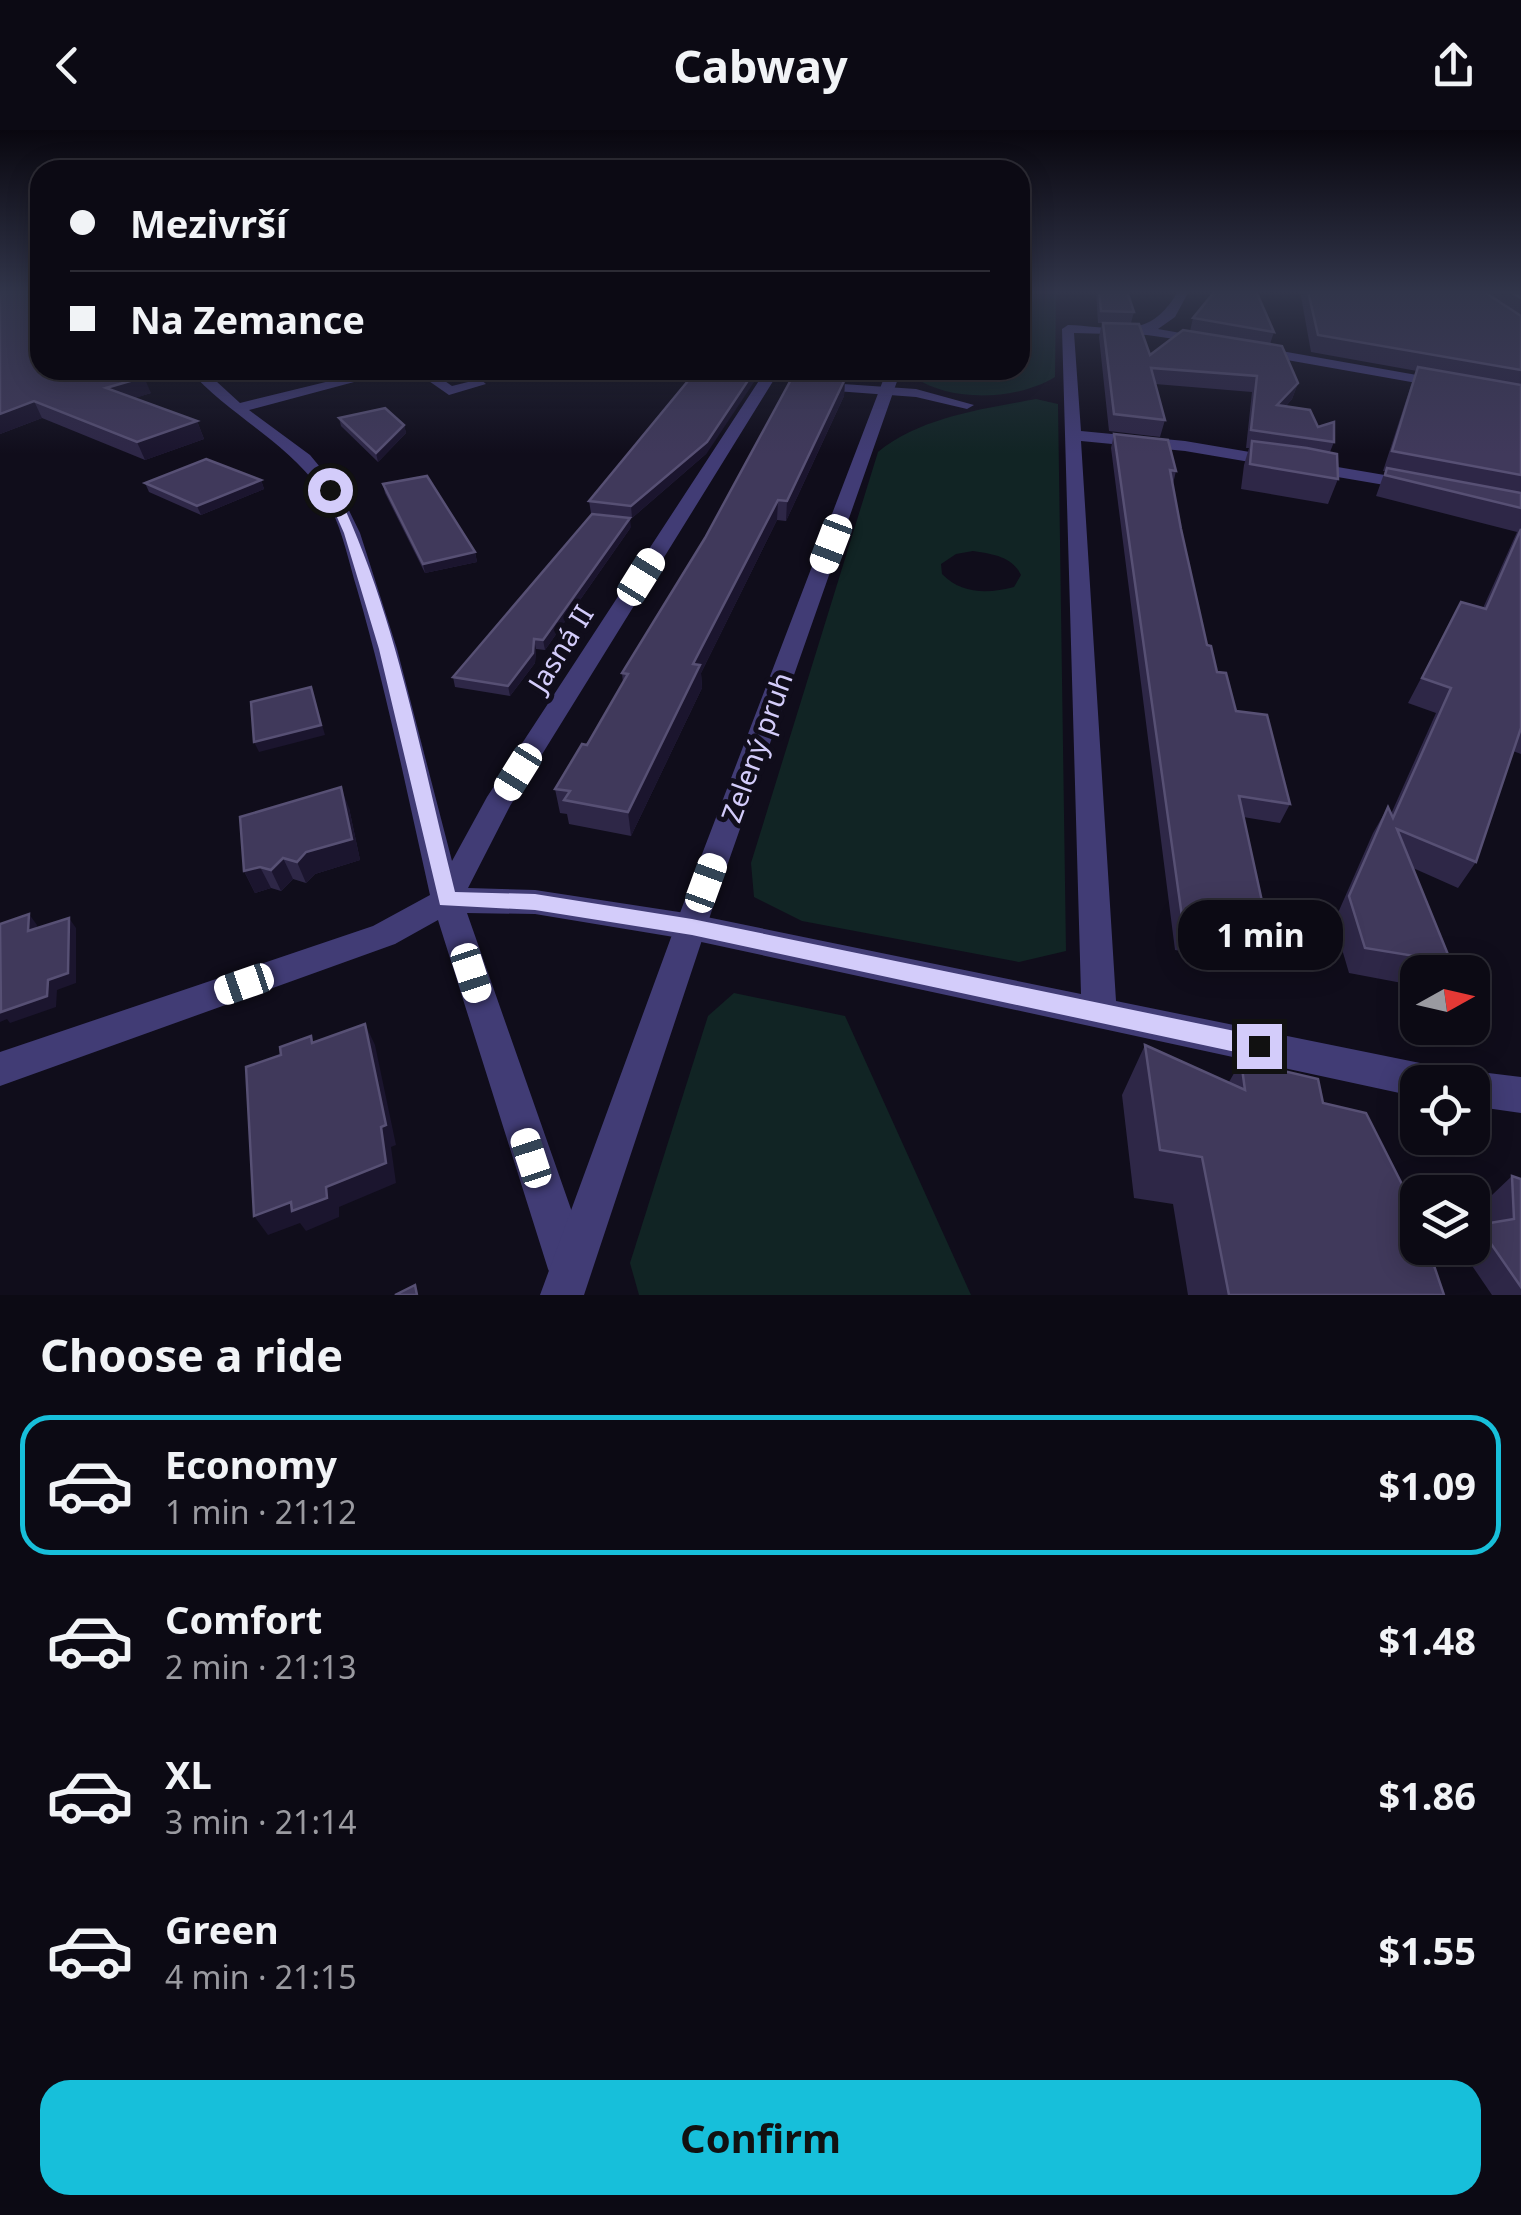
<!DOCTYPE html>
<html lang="en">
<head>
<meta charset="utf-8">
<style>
  :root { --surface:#0c0a14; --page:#15131d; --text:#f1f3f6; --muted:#9a9aa0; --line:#2c2b34; --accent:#17bfda }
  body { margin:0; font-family:"Noto Sans",sans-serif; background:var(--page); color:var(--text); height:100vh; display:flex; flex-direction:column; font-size:38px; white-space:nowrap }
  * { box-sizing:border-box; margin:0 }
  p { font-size:32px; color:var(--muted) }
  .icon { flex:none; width:55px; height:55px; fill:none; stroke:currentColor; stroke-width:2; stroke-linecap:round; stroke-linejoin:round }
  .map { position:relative; height:1165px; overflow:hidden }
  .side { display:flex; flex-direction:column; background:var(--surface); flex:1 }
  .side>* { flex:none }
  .banner { position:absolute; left:30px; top:30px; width:1000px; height:220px; border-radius:30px; box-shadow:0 5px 25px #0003,0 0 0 2px var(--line); display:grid; align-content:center; height:220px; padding:0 40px; background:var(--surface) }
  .needle { width:65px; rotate:82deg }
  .tools { position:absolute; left:1400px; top:825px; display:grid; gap:20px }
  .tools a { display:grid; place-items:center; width:90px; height:90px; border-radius:20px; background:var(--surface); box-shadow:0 5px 25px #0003,0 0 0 2px var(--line); font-size:50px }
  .end { position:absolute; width:45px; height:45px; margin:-22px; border:12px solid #d3ccfa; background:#111; box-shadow:0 0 0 5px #111 }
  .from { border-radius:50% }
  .bubble { position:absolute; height:70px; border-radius:30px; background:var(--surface); box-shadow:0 5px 25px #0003,0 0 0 2px var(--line); font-size:32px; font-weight:700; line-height:70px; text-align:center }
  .car { position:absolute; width:30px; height:60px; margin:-30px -15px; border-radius:12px; box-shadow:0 0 8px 2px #0007; background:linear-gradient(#fff 24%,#345 0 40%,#fff 0 76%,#345 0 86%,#fff 0) }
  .banner b { display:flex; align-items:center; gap:35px; height:95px; font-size:38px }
  .banner b+b { border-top:2px solid var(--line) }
  .banner i { width:25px; height:25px; background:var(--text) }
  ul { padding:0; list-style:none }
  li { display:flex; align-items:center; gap:30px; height:140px; margin:0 20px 15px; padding:0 20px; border:5px solid transparent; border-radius:30px }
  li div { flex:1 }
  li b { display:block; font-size:38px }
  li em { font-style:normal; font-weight:700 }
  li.active { border-color:var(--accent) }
  li>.icon { width:90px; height:90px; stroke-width:1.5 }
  h2 { padding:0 40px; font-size:45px; line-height:120px }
  .cta { display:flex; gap:20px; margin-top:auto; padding:20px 40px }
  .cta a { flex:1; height:115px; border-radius:30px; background:var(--accent); color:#111; font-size:40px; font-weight:700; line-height:115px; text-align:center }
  header { display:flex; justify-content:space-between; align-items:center; height:130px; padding:0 40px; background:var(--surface); font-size:45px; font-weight:700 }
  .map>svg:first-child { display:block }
  .green { fill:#112424; fill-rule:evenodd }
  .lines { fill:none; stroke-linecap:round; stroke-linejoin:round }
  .minor { fill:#413c75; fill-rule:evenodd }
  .tertiary { fill:#413c75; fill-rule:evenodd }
  .wall { fill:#2e2747 }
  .shaded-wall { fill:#1b152e }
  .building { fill:#40395b; stroke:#575074; stroke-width:2.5 }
  .route { fill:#d3ccfa }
  .labels { text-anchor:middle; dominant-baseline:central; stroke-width:10; stroke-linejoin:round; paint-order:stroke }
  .street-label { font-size:28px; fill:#d3ccfa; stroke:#100d1b }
</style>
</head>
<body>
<header><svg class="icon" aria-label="back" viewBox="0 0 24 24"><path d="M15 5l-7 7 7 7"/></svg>Cabway<svg class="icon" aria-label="share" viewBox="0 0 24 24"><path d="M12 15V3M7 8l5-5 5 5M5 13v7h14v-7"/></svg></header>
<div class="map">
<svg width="1521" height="1165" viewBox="0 0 1521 1165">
  <rect width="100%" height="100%" fill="#100d1b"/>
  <g class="green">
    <path d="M1020,161H1056L1055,247C1018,270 951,273 914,247L916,240H1020Z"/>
    <path d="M1036,269L1058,274L1066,821L1019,832L802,791L754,767L751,733L878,322C921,287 983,279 1036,269ZM973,421C992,424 1012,426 1021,445L1014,457C988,464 961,464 942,444L941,434L956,424Z"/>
    <polygon points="734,863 845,886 971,1165 639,1165 630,1133 708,886"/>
  </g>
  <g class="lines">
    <g class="minor">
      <path d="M1178,161H1189L1175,187L1158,199L1209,208V214L1147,205L1074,203L1081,301L1185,311L1414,350L1423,355L1414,360L1185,321L1081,311L1116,871L1430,935L1443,940L1448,952H1418V967L692,810L535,784L467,783L592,1139L585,1154L570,1161L555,1154L548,1139L438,790L395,814L0,956V922L373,796L430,765C407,662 386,559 357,459C347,426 340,387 319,358C285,311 228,284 189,240H204L240,273L375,240H399L249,280L310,325L339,360L360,403L397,519L452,731L487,667L766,240H780L510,676L468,758L535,760L692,784L1081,864L1062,199L1068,195C1118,197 1150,211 1178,161Z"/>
      <polygon points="1253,216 1445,250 1452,254 1445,258 1248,223 1248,217"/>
      <polygon points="413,240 429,240 452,256 468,252 457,243 469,240 486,254 449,265"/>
      <polygon points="814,252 916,259 974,275 967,279 916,267 809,259 807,256"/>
      <polygon points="1472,941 1521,947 1521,983 1472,976 1472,952 1456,952 1459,946"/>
    </g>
    <polygon class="tertiary" points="887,240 901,240 721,753 584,1165 540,1165 691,753"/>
  </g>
  <g class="wall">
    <polygon points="0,161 151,263 134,268 197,291 204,309 145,330 42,288 0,304"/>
    <polygon points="1096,161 1127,161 1134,182 1131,193 1150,225 1190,201 1193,188 1274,202 1270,214 1298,253 1292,269 1286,276 1318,297 1334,312 1330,322 1338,349 1328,374 1241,359 1244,335 1249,318 1246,318 1252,262 1155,254 1165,290 1160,307 1109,301 1099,207 1102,193 1098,193"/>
    <polygon points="1300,161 1521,161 1521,624 1513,621 1476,732 1458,758 1413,738 1451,832 1444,842 1418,842 1418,856 1349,843 1334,792 1373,703 1388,677 1391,684 1436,583 1408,573 1461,472 1483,478 1517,402 1376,366 1385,341 1383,341 1411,255 1417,241 1311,222"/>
    <polygon points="781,240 857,240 852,251 845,250 844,266 786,391 777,390 701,543 702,558 631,706 569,694 567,684 560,683 555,659 587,615 623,553 622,543 705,408 793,247 781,246"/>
    <polygon points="339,288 404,295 406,303 378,332 341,296"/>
    <polygon points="1114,304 1176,341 1173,354 1181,399 1207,515 1217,542 1236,581 1290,674 1280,693 1243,687 1272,817 1262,836 1175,820 1111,318"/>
    <polygon points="707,323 632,388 591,383 589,371"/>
    <polygon points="261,350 264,359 201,385 149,362 145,353"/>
    <polygon points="383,354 475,422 477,432 425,443 385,363"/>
    <polygon points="631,397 545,520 536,519 535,533 510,566 455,557 453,547"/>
    <polygon points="349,678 360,730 315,744 306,753 293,749 281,761 271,758 255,763 244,741"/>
    <polygon points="1145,915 1229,952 1241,931 1323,973 1444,1165 1188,1165 1173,1074 1134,1068 1122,965"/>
    <polygon points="1512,1046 1521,1049 1521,1165 1492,1165 1460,1118 1472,1118 1472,1101 1478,1095 1492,1093 1492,1065"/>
  </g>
  <g class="shaded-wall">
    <polygon points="755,240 762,240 707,323 632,388 631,376"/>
    <polygon points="144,247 151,263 114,275 106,258"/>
    <polygon points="845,249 844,266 786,391 787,371"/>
    <polygon points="1298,253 1292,269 1271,292 1277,275"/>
    <polygon points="34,271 42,288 0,304 0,284"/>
    <polygon points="197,291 204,309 145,330 137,312"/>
    <polygon points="404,295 406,303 378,332 376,323"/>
    <polygon points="261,350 264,359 201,385 197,376"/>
    <polygon points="778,370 777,390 701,543 702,558 631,706 628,682 693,534"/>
    <polygon points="630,388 631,397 545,520 543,510"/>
    <polygon points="475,422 477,432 425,443 423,434"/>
    <polygon points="534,509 536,519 535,533 510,566 508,556"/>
    <polygon points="311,557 325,605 259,622 254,612"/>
    <polygon points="341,657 349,678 360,730 315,744 306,753 297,732"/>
    <polygon points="283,728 293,749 281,761 271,740"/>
    <polygon points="260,737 271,758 255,763 244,741"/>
    <polygon points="29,784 37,795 36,812 28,801"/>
    <polygon points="69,788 76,798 76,853 57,860 56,877 10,893 7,889 0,892 0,878 48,850"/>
    <polygon points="365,894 375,915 396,1015 391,1017 396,1053 339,1077 339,1087 306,1101 300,1093 268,1105 254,1086 326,1057 381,997"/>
  </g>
  <g class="building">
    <polygon points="0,161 40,161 40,240 139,240 144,247 106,258 197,291 137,312 34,271 0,284"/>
    <polygon points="1099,161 1127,161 1134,182 1101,181"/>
    <polygon points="1215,161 1256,161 1274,202 1193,188"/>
    <polygon points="1308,161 1483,161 1521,186 1521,240 1318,205"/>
    <polygon points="1509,161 1521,161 1521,168"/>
    <polygon points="1103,193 1139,194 1150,225 1183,200 1282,216 1298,253 1277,275 1310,280 1318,297 1334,292 1334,312 1251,300 1257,246 1151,238 1165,290 1114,284"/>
    <polygon points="1418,237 1521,255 1521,345 1392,321"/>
    <polygon points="697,240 755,240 707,312 631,376 589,371"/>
    <polygon points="793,246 845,249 787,371 778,370 693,534 700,535 628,682 564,670 570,661 555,659 582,614 587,615 628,544 622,543 705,408"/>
    <polygon points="385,278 404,295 376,323 339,288"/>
    <polygon points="1114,304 1168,310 1176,341 1170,340 1181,399 1207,515 1211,516 1217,542 1226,543 1236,581 1267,585 1290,674 1239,666 1272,817 1184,801"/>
    <polygon points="1252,311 1307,318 1337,324 1338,349 1250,334"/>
    <polygon points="206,329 261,350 197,376 145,353"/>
    <polygon points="1387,338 1521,363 1521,378 1385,345"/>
    <polygon points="427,346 475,422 423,434 383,354"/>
    <polygon points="592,384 630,388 543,510 534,509 533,523 508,556 453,547"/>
    <polygon points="1521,399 1521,598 1476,732 1397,699 1451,832 1365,818 1349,766 1388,677 1393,688 1451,558 1422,548 1461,472 1486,479"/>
    <polygon points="311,557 321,595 254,612 251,572"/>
    <polygon points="341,657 352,709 306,722 297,732 283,728 271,740 260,737 244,741 240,687"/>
    <polygon points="29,784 28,801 69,788 68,843 48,850 47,866 1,882 0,794"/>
    <polygon points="365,894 386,995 381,997 386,1033 326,1057 327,1068 292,1081 291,1072 254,1086 246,937 281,925 280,917 311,906 312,913"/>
    <polygon points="1145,915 1245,960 1241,931 1318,949 1323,973 1366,983 1413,1076 1418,1088 1418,1118 1428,1118 1444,1165 1229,1165 1202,1027 1160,1020"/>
    <polygon points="1512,1046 1521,1049 1521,1157 1478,1095 1514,1089"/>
    <polygon points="415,1155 417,1165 395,1165"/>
  </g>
  <linearGradient id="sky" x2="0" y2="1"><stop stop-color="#09070f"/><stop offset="0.5" stop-color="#31354a"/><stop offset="1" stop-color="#31354a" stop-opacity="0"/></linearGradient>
  <rect width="1521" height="324" fill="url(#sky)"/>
  <path class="route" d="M330,357L336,360C397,485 421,628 455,762L535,764L692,789L1259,906L1267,909L1271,916L1267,924L1259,927L692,805L535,780L440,775L379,519L344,403L325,360Z"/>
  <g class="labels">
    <g class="street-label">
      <text transform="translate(560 518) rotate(-58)">Jasná II</text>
      <text transform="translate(756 617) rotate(-70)">Zelený pruh</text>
    </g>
  </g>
</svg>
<div class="tools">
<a><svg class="needle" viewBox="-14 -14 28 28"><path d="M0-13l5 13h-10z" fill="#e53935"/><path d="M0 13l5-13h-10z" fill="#9a9aa0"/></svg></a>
<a><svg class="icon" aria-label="locate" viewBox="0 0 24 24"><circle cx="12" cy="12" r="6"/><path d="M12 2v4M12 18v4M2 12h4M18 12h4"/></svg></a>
<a><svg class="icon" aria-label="layers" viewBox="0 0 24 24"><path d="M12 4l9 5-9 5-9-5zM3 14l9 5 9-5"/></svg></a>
</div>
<i class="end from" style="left:330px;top:360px"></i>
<i class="end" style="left:1259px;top:916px"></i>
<div class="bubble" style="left:1178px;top:770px;width:165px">1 min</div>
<i class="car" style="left:831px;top:414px;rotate:201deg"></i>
<i class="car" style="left:641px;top:447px;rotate:32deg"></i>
<i class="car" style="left:518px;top:642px;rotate:212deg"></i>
<i class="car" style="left:706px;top:753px;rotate:20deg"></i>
<i class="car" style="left:471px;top:843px;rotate:162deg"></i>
<i class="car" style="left:244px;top:854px;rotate:251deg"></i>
<i class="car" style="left:531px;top:1028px;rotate:342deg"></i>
<div class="banner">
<b><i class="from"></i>Mezivrší</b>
<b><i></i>Na Zemance</b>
</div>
</div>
<section class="side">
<h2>Choose a ride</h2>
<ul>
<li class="active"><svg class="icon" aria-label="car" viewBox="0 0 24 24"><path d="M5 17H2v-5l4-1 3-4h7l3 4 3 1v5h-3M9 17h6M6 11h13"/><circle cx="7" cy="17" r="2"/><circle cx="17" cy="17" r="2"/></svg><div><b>Economy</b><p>1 min · 21:12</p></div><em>$1.09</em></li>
<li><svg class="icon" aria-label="car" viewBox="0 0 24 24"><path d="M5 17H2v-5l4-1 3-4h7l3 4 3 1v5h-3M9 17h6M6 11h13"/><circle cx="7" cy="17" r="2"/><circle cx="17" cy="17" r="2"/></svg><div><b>Comfort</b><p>2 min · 21:13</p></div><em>$1.48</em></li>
<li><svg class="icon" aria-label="car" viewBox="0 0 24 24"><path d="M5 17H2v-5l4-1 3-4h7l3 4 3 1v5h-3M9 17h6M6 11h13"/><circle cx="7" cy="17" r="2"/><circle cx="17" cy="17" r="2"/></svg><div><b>XL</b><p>3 min · 21:14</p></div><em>$1.86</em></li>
<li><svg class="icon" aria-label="car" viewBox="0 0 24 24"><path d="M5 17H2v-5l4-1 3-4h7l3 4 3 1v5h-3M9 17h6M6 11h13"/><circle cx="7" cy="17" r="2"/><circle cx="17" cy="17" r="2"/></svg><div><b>Green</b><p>4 min · 21:15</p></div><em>$1.55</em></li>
</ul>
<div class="cta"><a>Confirm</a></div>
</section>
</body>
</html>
